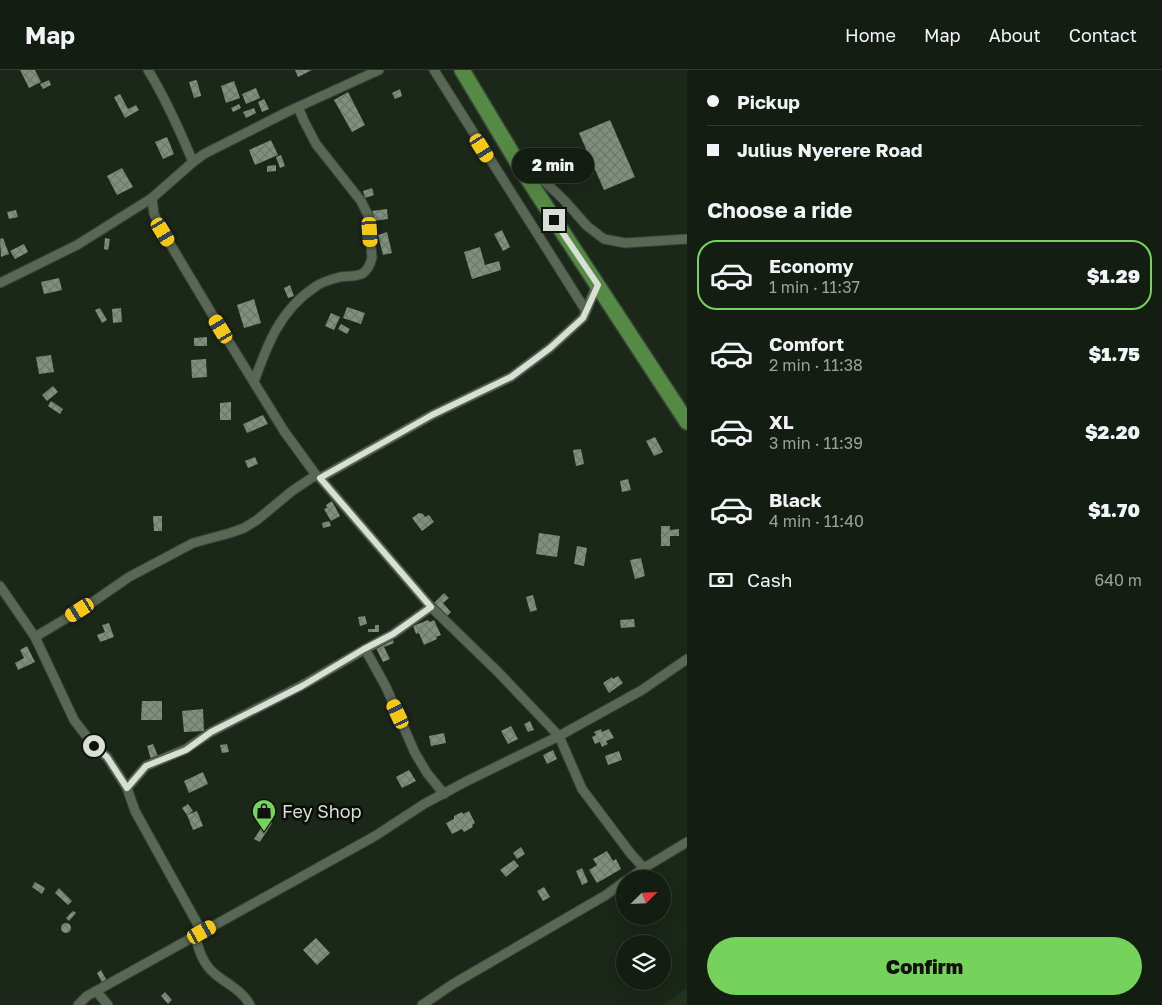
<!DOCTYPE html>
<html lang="en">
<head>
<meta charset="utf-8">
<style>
  :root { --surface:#141d12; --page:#212a20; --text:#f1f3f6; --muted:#9da29f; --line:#333b32; --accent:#75d25a }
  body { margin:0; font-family:"Golos Text",sans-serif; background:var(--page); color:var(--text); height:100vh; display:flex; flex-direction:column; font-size:19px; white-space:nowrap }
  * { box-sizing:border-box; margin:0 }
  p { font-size:16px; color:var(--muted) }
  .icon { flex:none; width:28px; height:28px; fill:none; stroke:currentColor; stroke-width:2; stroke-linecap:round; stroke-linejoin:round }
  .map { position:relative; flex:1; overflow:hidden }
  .side { display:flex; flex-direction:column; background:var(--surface); width:475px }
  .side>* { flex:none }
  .banner { display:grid; align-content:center; height:110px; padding:0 20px; background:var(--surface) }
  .needle { width:32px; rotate:66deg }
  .buttons { position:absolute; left:616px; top:800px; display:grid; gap:10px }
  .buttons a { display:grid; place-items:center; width:55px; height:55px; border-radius:50%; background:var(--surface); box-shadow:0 5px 20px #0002,0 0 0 1px var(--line); font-size:25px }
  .end { position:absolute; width:22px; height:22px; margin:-11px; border:6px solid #d8dfd5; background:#111; box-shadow:0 0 0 2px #111 }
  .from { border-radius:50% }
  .bubble { position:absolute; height:35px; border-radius:18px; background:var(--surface); box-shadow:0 5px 20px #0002,0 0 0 1px var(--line); font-size:16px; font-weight:800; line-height:35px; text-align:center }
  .car { position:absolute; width:15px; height:30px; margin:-15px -8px; border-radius:6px; box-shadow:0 0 4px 1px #0007; background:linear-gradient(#f5c518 24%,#345 0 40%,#f5c518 0 76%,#345 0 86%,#f5c518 0) }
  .banner b { display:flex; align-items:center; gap:18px; height:48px; font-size:19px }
  .banner b+b { border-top:1px solid var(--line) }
  .banner i { width:12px; height:12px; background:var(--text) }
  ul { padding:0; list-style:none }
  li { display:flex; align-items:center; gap:15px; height:70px; margin:0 10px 8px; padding:0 10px; border:2px solid transparent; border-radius:20px }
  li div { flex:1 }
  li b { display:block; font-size:19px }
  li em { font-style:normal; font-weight:800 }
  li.on { border-color:var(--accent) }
  li>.icon { width:45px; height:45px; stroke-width:1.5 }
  h2 { padding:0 20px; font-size:22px; line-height:60px }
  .pay { display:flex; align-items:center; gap:12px; height:55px; padding:0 20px; font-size:19px }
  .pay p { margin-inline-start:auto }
  .action { display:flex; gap:10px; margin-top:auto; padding:10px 20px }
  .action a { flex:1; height:58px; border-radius:30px; background:var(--accent); color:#111; font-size:20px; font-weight:800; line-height:58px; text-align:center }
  header { display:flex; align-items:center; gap:30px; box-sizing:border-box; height:70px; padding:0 25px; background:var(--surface); border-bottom:1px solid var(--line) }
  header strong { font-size:24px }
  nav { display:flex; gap:28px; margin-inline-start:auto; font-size:18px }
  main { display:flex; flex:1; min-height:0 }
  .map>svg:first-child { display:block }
  .built { fill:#21311d }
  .building { fill:url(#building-cross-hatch) }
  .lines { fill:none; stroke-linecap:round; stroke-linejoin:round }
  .minor-casing { stroke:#384236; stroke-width:11 }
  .trunk-casing { stroke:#384236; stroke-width:18 }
  .minor { stroke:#596755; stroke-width:9 }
  .trunk { stroke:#548a44; stroke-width:15 }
  .route { stroke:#d8dfd5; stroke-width:6 }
  .labels { text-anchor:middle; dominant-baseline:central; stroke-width:5; stroke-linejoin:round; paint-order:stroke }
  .poi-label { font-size:18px; fill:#d8dfd5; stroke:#090e08; text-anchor:start }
</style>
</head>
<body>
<header>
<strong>Map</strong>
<nav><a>Home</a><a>Map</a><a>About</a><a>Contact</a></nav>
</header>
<main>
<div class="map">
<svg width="687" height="935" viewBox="0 0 687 935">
  <defs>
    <pattern id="building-cross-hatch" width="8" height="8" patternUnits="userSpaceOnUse" patternTransform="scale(1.25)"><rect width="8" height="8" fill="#81907e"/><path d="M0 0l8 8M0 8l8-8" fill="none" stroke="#6e796b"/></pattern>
  </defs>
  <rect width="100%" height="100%" fill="#1b2718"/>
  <polygon class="built" points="687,918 687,935 662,935"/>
  <g class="building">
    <polygon points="20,0 35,0 41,12 29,18"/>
    <polygon points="295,0 312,0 298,7"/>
    <polygon points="49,10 51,15 43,19 40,14"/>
    <polygon points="196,10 197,11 201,25 201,26 194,28 189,12"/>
    <polygon points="234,11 240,28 226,33 221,16"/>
    <polygon points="256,18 260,28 246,34 242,24"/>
    <polygon points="400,19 402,26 395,29 392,23"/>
    <polygon points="348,22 365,55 352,62 334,30"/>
    <polygon points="120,24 128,39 136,35 139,40 125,48 114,27"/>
    <polygon points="264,29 269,39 262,42 258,32"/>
    <polygon points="239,34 241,38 233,42 231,38"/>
    <polygon points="254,38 256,43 246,48 243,42"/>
    <polygon points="610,50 635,107 604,120 579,63"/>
    <polygon points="167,67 174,84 163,89 155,72"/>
    <polygon points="271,70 278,85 255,95 249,80"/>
    <polygon points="281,85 285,96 280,98 276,87"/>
    <polygon points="276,95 276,101 267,102 267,96"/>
    <polygon points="122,98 133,117 117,125 107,106"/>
    <polygon points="372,118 374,125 365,128 363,121"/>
    <polygon points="387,139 388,149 373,151 372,141"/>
    <polygon points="16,140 18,147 9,149 7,142"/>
    <polygon points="502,160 510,177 503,181 494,164"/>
    <polygon points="387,162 392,183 383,185 378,165"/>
    <polygon points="3,168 9,184 1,187 0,169"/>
    <polygon points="105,168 110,169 108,180 104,179"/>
    <polygon points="24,174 28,182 15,189 10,181"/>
    <polygon points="480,177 485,195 499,191 501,200 472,209 464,182"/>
    <polygon points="59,208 62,220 44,224 41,212"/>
    <polygon points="290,215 294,226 288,228 284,218"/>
    <polygon points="254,229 261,253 244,258 237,235"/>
    <polygon points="347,237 365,243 361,254 343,248"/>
    <polygon points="100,238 107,250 102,253 95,240"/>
    <polygon points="121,238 122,252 113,253 112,239"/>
    <polygon points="331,243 340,247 334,260 325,256"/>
    <polygon points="341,254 350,259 347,264 338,259"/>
    <polygon points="207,267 207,276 194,276 194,268"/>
    <polygon points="51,285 54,302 39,304 36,287"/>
    <polygon points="206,289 207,307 192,308 191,290"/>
    <polygon points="53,316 58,322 47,331 42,325"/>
    <polygon points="51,331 63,339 60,344 48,336"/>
    <polygon points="231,332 231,350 220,350 220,333"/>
    <polygon points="263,345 268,354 247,363 243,354"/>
    <polygon points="655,367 663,382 654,386 646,371"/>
    <polygon points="581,379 584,394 576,396 573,380"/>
    <polygon points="255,387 258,394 248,398 245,391"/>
    <polygon points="628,409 631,420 622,422 620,411"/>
    <polygon points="332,431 340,446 331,451 324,439 327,438 326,435"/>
    <polygon points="419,443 423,444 425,447 429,445 434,452 422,461 412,448"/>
    <polygon points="153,446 162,446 162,461 154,461"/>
    <polygon points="329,451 331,456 323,458 322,453"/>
    <polygon points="661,456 670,456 670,460 679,459 679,466 670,466 670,476 661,476"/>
    <polygon points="539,463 560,466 557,487 536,484"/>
    <polygon points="577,476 587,478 584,496 574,494"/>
    <polygon points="641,488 645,506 635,509 630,490"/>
    <polygon points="444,523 449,528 443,533 451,542 447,546 434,533"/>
    <polygon points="533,525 537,540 530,542 526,527"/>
    <polygon points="365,546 367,554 360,556 358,547"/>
    <polygon points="634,549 635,557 621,558 620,550"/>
    <polygon points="428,550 430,552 434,550 441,565 436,567 437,569 424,575 419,563 416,564 413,556"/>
    <polygon points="109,553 114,567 100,572 97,565 105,562 102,555"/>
    <polygon points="375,555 379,555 379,562 368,562 368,559 375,559"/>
    <polygon points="392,568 394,573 384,577 390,589 383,592 375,576"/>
    <polygon points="27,576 35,592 18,600 15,593 24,588 20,580"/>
    <polygon points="618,606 623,613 609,623 603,613 612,607 613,609"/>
    <polygon points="142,631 162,631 162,650 141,650"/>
    <polygon points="203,639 204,661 184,662 182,641"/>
    <polygon points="530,651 534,660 528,662 524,654"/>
    <polygon points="511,656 518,669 508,674 501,661"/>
    <polygon points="601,659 602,662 609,659 614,668 606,671 608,674 602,677 600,672 595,674 592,667 596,665 594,662"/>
    <polygon points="444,663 446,673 431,676 429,666"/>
    <polygon points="153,674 158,686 151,689 147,676"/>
    <polygon points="227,674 229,682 222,683 220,675"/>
    <polygon points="553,680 557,689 547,694 543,685"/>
    <polygon points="619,681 622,690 608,695 605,686"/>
    <polygon points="409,700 416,711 402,718 396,707"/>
    <polygon points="203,702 208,714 189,723 184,711"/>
    <polygon points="188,734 193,741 187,745 182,738"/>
    <polygon points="197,741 203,756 193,760 187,745"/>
    <polygon points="469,741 475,753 472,755 473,757 464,762 462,759 452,764 446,753 454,749 454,746 462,742 463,744"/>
    <polygon points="267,749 272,753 260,772 254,769"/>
    <polygon points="521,777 525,784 517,789 513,783"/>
    <polygon points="607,781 613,791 616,789 621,799 597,813 589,800 597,795 593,789"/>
    <polygon points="514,790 519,796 506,807 500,800"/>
    <polygon points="582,798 588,812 582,815 576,801"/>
    <polygon points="35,812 45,818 42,824 32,817"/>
    <polygon points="544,817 550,827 543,831 537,821"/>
    <polygon points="59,818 72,831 68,835 55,823"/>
    <polygon points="73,841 76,843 69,851 66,848"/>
    <circle cx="66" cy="858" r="5"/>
    <polygon points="316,868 330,883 317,895 303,880"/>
    <polygon points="101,900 107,911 103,914 97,903"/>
    <polygon points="165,922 172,930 168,934 161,926"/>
  </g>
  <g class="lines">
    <g class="minor-casing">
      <g id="minor">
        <polyline points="434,0 586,241"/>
        <polyline points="193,92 204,84 287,42 379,0"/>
        <polyline points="527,103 544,111 564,130 587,156 604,169 625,173 687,169"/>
        <polyline points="152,128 154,144 163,162 221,259 284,361 316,405 320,408 431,537 497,601 559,666 582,719 631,784 644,798 629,809"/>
        <path d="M0,213L77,175L152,128L193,92C180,61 166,29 148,0"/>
        <path d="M254,312C267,275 280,240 315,217C321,212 332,209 340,207C357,205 366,209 372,188L368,145L361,131L316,74L304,51L298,37"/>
        <polyline points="320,408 432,345 511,307 550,278 583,248 597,215"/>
        <polyline points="0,516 35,567 74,650 94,676 107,687 127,718 135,741 202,862"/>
        <polyline points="35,567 87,536 129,507 193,473 230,463 244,458 257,450 292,421 316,405"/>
        <polyline points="365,579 386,617 415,683 427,703 444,724"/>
        <polyline points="127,718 146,696 186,679 211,662 301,616 365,579 393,564 431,537"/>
        <polyline points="644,798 687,772"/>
        <path d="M195,866C199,881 203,894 215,904C227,914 242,920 250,935"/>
        <polyline points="96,921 108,935"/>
        <polyline points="78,935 87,926 375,766 424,734 467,711 559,666 642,620 687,589"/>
        <polyline points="422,935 453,914 606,825 625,811"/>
      </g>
    </g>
    <g class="trunk-casing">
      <polyline id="trunk" points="462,0 522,100 687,352"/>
    </g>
    <use href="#minor" class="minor"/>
    <use href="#trunk" class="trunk"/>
  </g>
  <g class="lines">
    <polyline class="route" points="94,676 107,687 127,718 146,696 186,680 211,662 302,616 364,579 393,564 431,537 320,408 432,345 511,307 550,278 583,248 598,215 554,150"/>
  </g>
  <defs>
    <g id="shop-pin" transform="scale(1.25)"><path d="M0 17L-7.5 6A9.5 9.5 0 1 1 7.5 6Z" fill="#75d25a" stroke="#090e08"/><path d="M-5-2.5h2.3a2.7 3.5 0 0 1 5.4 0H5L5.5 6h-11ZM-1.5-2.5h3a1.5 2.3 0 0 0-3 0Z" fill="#111"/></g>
  </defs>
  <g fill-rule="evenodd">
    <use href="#shop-pin" x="264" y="741"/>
  </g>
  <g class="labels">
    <g class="poi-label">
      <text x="282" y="741">Fey Shop</text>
    </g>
  </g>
</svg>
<div class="buttons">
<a><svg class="needle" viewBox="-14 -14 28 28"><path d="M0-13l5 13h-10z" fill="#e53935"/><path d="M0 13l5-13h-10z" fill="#9da29f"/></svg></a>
<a><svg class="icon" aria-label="layers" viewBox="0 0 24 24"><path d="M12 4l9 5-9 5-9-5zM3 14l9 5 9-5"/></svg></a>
</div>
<i class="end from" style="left:94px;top:676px"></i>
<i class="end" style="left:554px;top:150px"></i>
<div class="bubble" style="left:512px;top:78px;width:82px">2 min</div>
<i class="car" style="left:482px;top:78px;rotate:148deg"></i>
<i class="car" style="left:163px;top:162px;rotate:149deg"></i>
<i class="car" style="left:370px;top:162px;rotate:176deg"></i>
<i class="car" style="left:221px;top:259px;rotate:329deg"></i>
<i class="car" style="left:80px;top:540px;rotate:238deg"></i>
<i class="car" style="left:398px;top:644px;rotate:335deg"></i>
<i class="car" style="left:202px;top:862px;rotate:61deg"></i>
</div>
<section class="side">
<div class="banner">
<b><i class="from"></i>Pickup</b>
<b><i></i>Julius Nyerere Road</b>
</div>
<h2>Choose a ride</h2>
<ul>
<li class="on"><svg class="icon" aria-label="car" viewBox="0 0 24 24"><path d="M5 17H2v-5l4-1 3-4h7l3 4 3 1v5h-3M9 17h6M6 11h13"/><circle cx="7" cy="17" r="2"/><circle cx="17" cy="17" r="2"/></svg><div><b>Economy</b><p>1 min · 11:37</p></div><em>$1.29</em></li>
<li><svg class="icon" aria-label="car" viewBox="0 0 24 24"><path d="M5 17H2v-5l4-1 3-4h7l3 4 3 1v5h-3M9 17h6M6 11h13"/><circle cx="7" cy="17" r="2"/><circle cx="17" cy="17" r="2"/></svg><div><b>Comfort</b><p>2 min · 11:38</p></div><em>$1.75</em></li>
<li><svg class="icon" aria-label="car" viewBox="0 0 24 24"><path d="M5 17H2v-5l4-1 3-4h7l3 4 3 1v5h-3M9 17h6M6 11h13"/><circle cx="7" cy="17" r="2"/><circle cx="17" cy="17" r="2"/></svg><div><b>XL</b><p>3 min · 11:39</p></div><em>$2.20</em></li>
<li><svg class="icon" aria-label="car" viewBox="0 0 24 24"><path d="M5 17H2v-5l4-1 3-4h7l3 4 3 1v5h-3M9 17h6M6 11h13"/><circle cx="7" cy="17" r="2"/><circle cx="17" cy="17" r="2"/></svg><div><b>Black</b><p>4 min · 11:40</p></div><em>$1.70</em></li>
</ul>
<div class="pay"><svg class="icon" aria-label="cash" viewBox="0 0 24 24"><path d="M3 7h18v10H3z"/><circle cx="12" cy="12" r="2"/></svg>Cash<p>640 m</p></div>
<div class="action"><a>Confirm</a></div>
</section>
</main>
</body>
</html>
